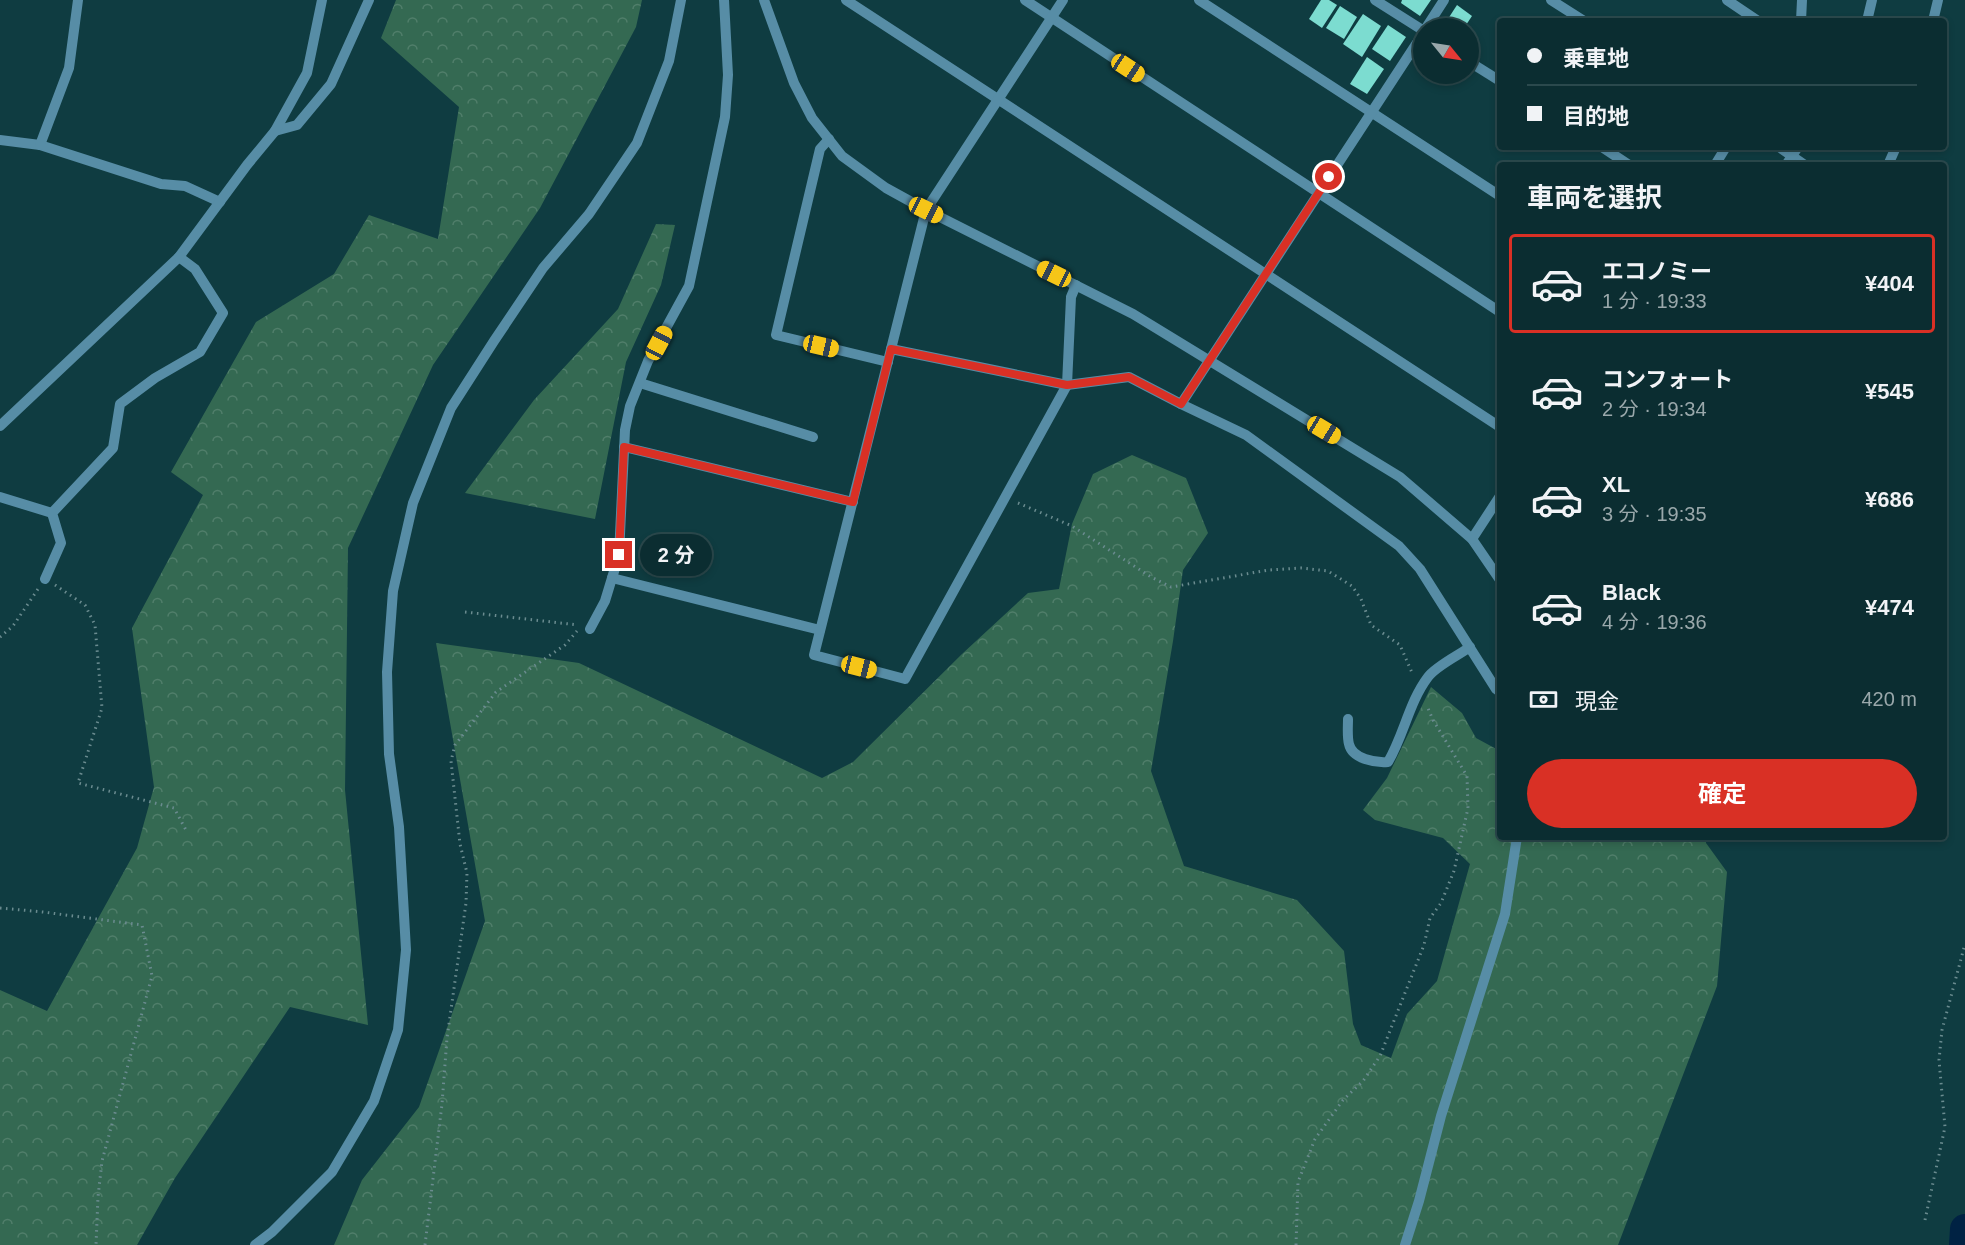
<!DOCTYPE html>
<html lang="ja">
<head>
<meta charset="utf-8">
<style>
  :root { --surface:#0b2d31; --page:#143539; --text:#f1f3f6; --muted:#9aa8ab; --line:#2b494d; --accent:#d93025 }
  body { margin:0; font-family:Helvetica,"Noto Sans JP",sans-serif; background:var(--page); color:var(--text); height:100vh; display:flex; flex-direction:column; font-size:22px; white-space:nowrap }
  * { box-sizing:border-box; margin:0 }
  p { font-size:20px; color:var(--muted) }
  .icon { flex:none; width:33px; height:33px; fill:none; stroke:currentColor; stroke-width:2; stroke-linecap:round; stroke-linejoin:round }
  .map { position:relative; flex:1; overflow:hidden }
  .sheet { position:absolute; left:1497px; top:162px; width:450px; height:678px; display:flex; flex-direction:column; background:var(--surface); border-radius:6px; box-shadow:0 3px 9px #0003,0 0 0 2px var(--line) }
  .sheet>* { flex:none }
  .hud { position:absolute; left:1497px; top:18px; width:450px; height:132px; border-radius:6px; box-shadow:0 3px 9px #0003,0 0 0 2px var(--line); display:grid; align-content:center; height:132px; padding:0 30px; background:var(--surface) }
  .needle { width:39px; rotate:120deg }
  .buttons { position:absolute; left:1413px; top:18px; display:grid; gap:12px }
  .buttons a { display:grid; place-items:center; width:66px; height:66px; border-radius:50%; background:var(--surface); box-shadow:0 3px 9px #0003,0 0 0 2px var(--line); font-size:30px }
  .end { position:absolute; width:27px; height:27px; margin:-14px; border:8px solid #d93025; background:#fff; box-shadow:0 0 0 3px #fff }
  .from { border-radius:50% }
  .bubble { position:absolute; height:42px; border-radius:21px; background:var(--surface); box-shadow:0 3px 9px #0003,0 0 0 2px var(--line); font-size:20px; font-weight:700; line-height:42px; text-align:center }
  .car { position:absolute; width:18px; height:36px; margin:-18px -9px; border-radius:8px; box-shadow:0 0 4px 2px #0007; background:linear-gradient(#f5c518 24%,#345 0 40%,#f5c518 0 76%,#345 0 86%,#f5c518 0) }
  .hud b { display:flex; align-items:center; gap:21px; height:57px; font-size:22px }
  .hud b+b { border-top:2px solid var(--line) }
  .hud i { width:15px; height:15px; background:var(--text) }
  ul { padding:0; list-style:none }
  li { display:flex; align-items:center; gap:18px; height:99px; margin:0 12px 9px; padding:0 18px; border:3px solid transparent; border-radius:6px }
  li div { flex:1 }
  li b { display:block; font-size:22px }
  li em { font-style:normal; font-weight:700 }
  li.selected { border-color:var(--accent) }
  li>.icon { width:54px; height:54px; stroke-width:1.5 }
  h2 { padding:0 30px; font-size:27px; line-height:72px }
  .pay { display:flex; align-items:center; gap:15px; height:66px; padding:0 30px; font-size:22px }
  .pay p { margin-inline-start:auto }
  .cta { display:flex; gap:12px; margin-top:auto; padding:12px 30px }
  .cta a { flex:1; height:69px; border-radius:36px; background:var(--accent); color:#fff; font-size:24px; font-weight:700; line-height:69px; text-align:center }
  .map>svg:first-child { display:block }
  .forest { fill:url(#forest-crowns) }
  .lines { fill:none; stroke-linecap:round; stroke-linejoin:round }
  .river { stroke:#002243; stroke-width:30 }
  .building { fill:#7cdcd0 }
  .path { stroke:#6b8c90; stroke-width:3; stroke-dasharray:1.5 4.5; stroke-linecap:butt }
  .minor { stroke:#578da6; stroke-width:10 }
  .route { stroke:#d93025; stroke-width:8 }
</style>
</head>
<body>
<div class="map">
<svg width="1965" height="1245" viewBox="0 0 1965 1245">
  <defs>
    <pattern id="forest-crowns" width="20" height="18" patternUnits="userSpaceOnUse" patternTransform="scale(1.5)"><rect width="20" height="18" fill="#346952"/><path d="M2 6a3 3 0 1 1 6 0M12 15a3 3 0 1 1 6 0" fill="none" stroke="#507e6a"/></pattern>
  </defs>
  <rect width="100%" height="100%" fill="#0f3c41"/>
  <g class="forest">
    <polygon points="396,0 642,0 636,27 540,208 433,365 348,548 345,790 368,1025 290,1007 175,1178 137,1245 0,1245 0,990 47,1011 137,848 154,787 132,628 203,495 171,472 256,322 334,274 369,215 438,239 459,107 381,38"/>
    <polygon points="656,224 675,225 661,285 626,362 595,519 465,493 534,400 618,309"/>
    <polygon points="1132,455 1186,478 1208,533 1183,570 1173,641 1151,771 1184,866 1297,900 1344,951 1353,1024 1361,1045 1391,1058 1407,1014 1437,981 1470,864 1443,838 1375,820 1363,810 1387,778 1431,687 1462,713 1476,738 1500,751 1500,837 1706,837 1706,843 1727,872 1717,986 1618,1245 334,1245 362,1180 419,1107 485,921 436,643 579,663 822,778 853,762 962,654 1028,593 1059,589 1072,524 1093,474"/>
  </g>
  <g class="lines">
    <polyline class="river" points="1964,1245 1965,1229"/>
  </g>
  <g class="building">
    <polygon points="1321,0 1329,0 1337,5 1322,28 1309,19"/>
    <polygon points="1402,0 1431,0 1420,16 1401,3"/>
    <polygon points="1457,5 1472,16 1464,28 1442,28"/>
    <polygon points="1340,6 1357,17 1344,39 1326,28"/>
    <polygon points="1363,14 1381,26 1362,57 1343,44"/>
    <polygon points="1388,25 1406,37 1390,61 1372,49"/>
    <polygon points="1367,57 1384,69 1367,94 1350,84"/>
  </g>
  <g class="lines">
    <g class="path">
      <polyline points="1018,503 1072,526 1151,577 1171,587 1269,570 1301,568 1328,571 1352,586 1361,599 1371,625 1400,645 1413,675"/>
      <polyline points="55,585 85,605 95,625 102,708 78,783 174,808 186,830"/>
      <polyline points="465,612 578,625"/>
      <polyline points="0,637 13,626 38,589"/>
      <polyline points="0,908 43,912 142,925 152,976 102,1161 98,1197 96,1245"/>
      <polyline points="1925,1220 1945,1127 1939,1060 1942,1030 1965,944"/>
      <polyline points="425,1245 442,1104 447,1038 466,903 467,873 460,844 451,761 455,745 496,692 565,645 577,631"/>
      <polyline points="1296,1245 1298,1182 1315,1139 1343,1100 1363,1081 1380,1056 1424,945 1430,918 1441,903 1454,871 1468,808 1467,776 1433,720 1427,706"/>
    </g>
    <g class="minor">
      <polyline points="764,0 794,83 812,118 842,156 886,188 926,210 1133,314 1400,477 1472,539 1500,580"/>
      <polyline points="846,0 1500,427"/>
      <polyline points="1025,0 1500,312"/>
      <polyline points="1063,0 926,210 814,655 905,679 1067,385 1071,297 1076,285"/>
      <polyline points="1199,0 1500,196"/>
      <polyline points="1375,0 1424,31"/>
      <polyline points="1551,0 1584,21"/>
      <polyline points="1727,0 1758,21"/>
      <polyline points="1801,21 1802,0"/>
      <polyline points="1867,21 1872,0"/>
      <polyline points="1933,21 1938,0"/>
      <polyline points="1426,28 1444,0"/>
      <polyline points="1468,61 1500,81"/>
      <polyline points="275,131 297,125 331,84 369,0"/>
      <polyline points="829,139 820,149 776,335 888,362"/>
      <polyline points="0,140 40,145 161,184 185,186 220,202"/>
      <polyline points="40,145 69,68 78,0"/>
      <polyline points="1602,147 1629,165"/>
      <polyline points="1779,147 1805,165"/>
      <polyline points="1715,165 1726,147"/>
      <polyline points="1786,165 1798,147"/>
      <polyline points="1888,165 1896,147"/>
      <polyline points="891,349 1067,385 1129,377 1181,404 1246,435 1399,546 1420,569 1496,689 1500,692"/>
      <polyline points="640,383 813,437"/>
      <polyline points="1181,404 1424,32"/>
      <polyline points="0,426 179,257 247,165 275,131 307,73 322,0"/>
      <polyline points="624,447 853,502"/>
      <polyline points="0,497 52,513"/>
      <polyline points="1472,539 1500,496"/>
      <polyline points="612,578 820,630"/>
      <polyline points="45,579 61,543 52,513 113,448 120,404 155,378 200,352 223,313 195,269 179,257"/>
      <polyline points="590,629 605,601 619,555 625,430 630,406 648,361 689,286 725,117 728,75 724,0"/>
      <path d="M1348,719C1348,727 1347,737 1349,744C1352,759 1376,763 1388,762C1404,735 1409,702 1428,677C1436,666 1459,655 1470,647"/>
      <polyline points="255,1245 272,1232 332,1172 374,1101 398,1030 406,950 399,827 389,754 387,672 393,591 413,503 451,408 494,341 543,268 589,214 637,143 669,61 681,0"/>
      <polyline points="1405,1245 1419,1201 1441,1116 1505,914 1517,837"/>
    </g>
  </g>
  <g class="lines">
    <polyline class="route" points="619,555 624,447 853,502 891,349 1067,385 1129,377 1181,404 1329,177"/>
  </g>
</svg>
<div class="buttons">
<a><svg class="needle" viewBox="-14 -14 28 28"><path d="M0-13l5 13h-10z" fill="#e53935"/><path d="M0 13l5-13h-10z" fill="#9aa8ab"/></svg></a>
</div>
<i class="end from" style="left:1329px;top:177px"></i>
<i class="end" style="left:619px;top:555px"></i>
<div class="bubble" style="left:640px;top:534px;width:72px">2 分</div>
<i class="car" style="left:1128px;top:68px;rotate:123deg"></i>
<i class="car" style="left:926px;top:210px;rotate:116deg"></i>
<i class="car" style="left:1054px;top:274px;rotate:296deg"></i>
<i class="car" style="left:659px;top:343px;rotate:28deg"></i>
<i class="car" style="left:821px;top:346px;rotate:103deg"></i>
<i class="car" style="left:1324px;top:430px;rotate:121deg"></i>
<i class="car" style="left:859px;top:667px;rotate:104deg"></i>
<div class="hud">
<b><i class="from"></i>乗車地</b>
<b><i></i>目的地</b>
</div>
<section class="sheet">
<h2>車両を選択</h2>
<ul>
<li class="selected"><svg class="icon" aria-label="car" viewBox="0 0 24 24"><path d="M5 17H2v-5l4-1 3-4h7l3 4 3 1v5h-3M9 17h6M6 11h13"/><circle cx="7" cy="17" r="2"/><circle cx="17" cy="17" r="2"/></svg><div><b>エコノミー</b><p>1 分 · 19:33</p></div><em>¥404</em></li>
<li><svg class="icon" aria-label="car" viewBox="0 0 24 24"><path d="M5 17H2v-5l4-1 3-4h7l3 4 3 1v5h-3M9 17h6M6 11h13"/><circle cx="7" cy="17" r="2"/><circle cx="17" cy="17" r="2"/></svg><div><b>コンフォート</b><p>2 分 · 19:34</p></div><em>¥545</em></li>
<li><svg class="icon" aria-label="car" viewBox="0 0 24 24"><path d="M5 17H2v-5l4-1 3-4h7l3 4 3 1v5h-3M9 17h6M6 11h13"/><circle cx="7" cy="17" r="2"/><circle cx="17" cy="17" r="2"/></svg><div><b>XL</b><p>3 分 · 19:35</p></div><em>¥686</em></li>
<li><svg class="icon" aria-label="car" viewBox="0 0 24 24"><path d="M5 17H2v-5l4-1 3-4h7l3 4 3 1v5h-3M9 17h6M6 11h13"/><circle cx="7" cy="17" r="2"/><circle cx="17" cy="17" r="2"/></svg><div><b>Black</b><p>4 分 · 19:36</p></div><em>¥474</em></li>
</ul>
<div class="pay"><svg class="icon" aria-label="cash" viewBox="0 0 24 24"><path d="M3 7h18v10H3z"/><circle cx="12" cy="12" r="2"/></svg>現金<p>420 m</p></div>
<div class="cta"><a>確定</a></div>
</section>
</div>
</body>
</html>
